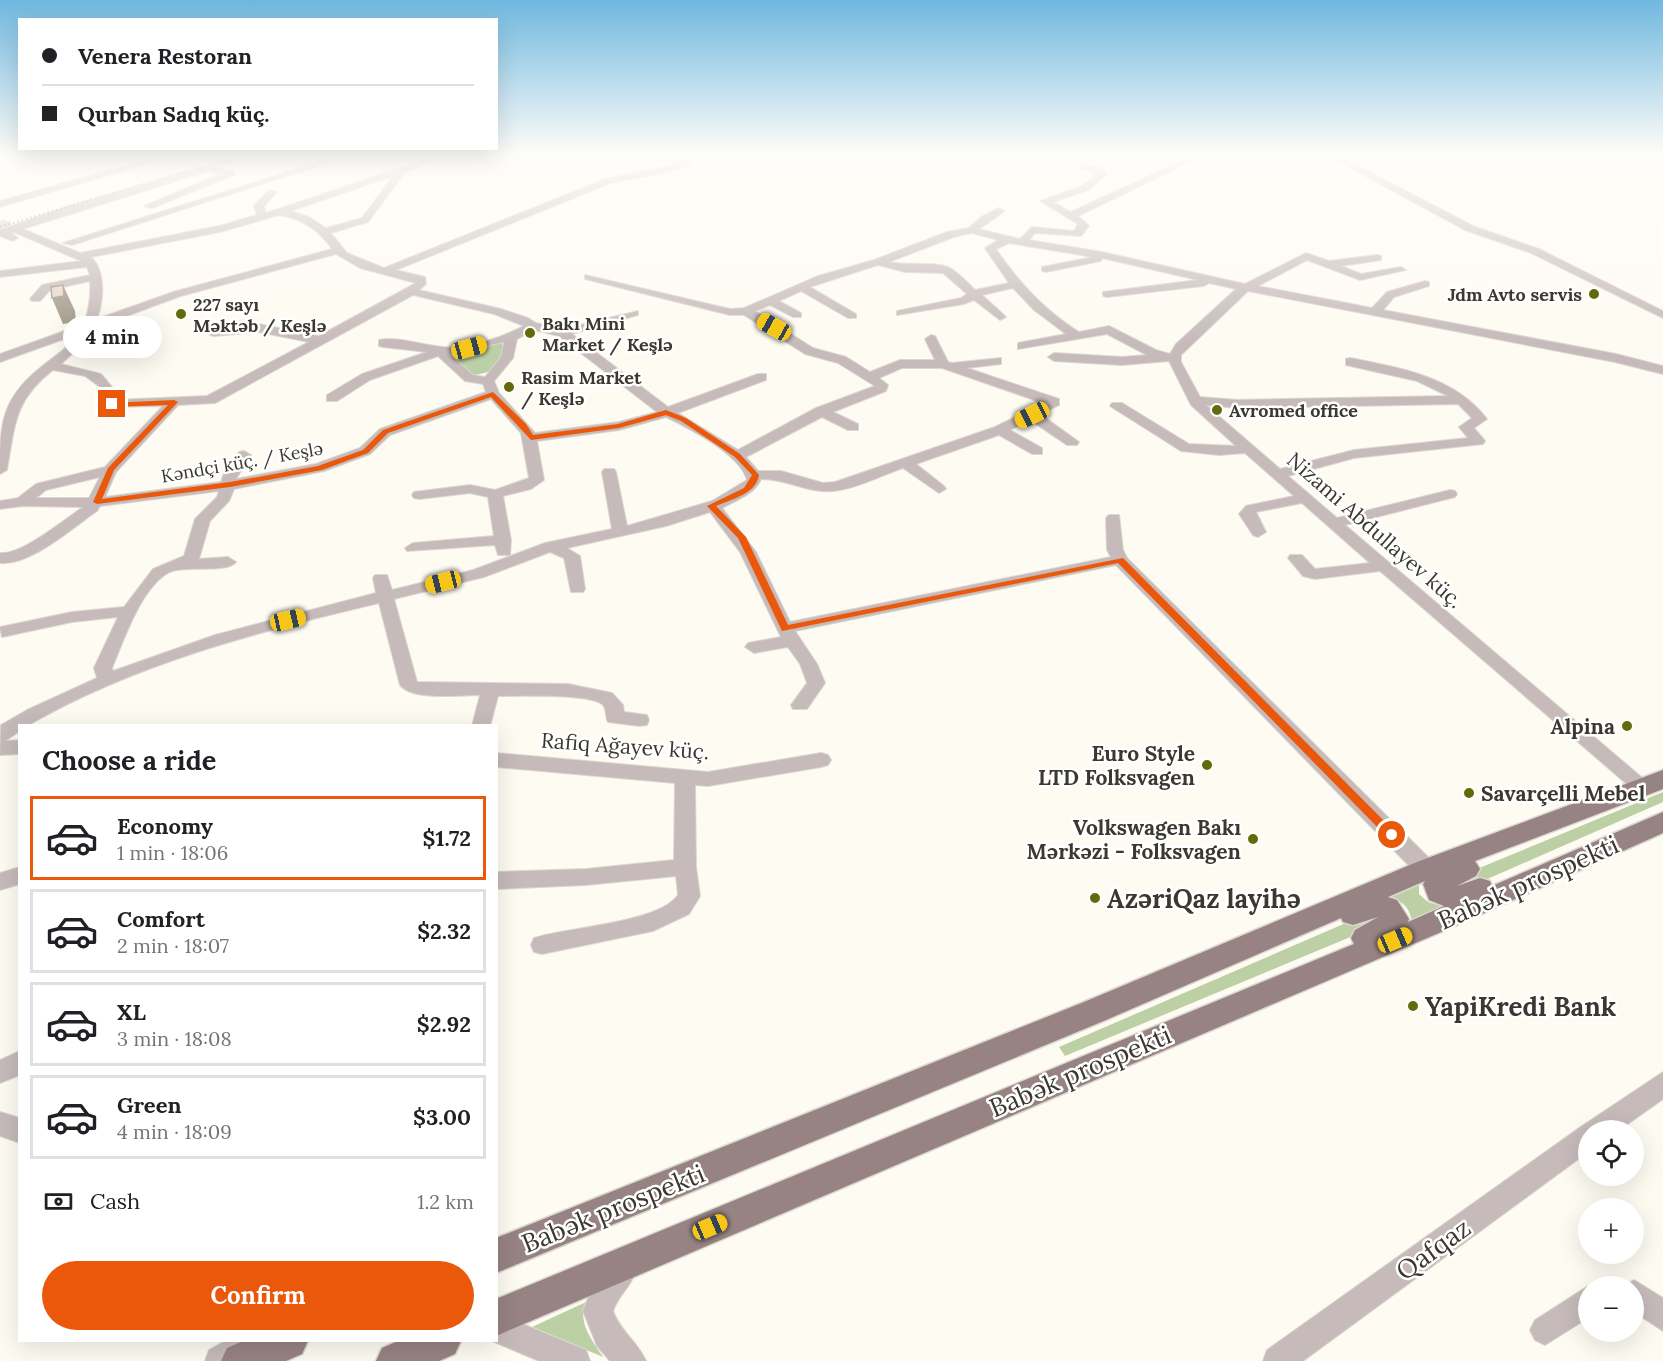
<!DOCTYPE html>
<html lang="en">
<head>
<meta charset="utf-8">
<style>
  :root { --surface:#fff; --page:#f6f6f6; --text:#202124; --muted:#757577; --line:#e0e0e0; --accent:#ea580c }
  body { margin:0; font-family:Lora,serif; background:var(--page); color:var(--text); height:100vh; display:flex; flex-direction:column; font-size:22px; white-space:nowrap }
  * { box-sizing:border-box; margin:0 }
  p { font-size:20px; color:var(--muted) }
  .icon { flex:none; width:33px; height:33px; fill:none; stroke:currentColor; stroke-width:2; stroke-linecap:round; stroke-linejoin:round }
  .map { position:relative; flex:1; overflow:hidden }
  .panel { position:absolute; left:18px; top:724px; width:480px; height:618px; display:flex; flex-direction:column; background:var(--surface); border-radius:0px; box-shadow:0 6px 24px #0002 }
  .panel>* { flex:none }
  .banner { position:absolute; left:18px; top:18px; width:480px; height:132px; border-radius:0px; box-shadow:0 6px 24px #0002; display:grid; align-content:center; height:132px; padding:0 24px; background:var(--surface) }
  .fabs { position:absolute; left:1578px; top:1120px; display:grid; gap:12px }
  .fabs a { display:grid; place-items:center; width:66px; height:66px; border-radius:50%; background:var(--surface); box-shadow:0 6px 24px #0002; font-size:30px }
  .end { position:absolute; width:27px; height:27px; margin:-14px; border:8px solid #ea580c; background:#fff; box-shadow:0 0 0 3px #fff }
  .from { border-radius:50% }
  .bubble { position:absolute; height:42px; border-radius:21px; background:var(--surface); box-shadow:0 6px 24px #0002; font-size:20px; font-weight:700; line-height:42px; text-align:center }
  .car { position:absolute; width:18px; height:36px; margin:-18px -9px; border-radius:8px; box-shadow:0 0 4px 2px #0007; background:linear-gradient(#f5c518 24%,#345 0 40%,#f5c518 0 76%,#345 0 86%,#f5c518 0) }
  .banner b { display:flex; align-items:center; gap:21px; height:57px; font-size:22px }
  .banner b+b { border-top:2px solid var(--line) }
  .banner i { width:15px; height:15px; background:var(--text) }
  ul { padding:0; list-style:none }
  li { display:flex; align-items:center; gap:18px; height:84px; margin:0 12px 9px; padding:0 12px; border:3px solid var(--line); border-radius:0px }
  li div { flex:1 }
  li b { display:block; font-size:22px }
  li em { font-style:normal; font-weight:700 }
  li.on { border-color:var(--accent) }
  li>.icon { width:54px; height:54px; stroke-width:1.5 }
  h2 { padding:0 24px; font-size:27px; line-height:72px }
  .pay { display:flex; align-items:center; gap:15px; height:66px; padding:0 24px; font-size:22px }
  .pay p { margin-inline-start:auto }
  .button { display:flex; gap:12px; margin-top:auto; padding:12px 24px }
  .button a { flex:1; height:69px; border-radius:36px; background:var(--accent); color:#fff; font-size:24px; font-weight:700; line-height:69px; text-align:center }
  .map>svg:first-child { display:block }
  .green { fill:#bdd0a5 }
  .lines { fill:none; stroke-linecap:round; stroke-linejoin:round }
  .minor-tunnel { stroke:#d7d4cb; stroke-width:10; stroke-dasharray:10 5; stroke-linecap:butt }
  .minor-casing { stroke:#dbd8cf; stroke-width:2 }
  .major-casing { stroke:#dbd8cf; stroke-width:3 }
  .minor { fill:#c6baba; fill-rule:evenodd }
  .major { fill:#988384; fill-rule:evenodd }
  .rail { stroke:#a4a198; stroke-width:2; stroke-dasharray:1.5 3; stroke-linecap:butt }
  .shaded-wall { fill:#a19689 }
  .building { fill:#e6d6c4; stroke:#a19689; stroke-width:1.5 }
  .route { fill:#ea580c }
  .poi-dot { fill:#636a0c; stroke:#fff; stroke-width:2 }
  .labels { text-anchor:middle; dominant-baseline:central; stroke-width:5; stroke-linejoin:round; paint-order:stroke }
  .far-poi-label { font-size:18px; font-weight:bold; fill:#3b382f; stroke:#fff; text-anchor:start }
  .far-street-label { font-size:18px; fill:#3b382f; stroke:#fff }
  .street-label { font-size:21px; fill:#3b382f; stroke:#fff }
  .poi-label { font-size:21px; font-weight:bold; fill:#3b382f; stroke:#fff; text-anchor:end }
  .near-street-label { font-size:26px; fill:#3b382f; stroke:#fff }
  .near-poi-label { font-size:26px; font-weight:bold; fill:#3b382f; stroke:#fff; text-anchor:start }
</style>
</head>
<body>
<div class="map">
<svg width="1663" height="1361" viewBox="0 0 1663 1361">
  <rect width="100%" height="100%" fill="#fefbf2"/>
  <g class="green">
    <polygon points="502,341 503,353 492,371 472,376 451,354"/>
    <polygon points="1663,792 1663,802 1467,888 1456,888 1455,878"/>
    <path d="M1419,884V894L1428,902L1444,907L1412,922C1409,905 1402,901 1386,897Z"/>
    <polygon points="1362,916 1375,918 1378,922 1372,928 1065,1056 1059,1047"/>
    <path d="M586,1302C577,1322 592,1340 603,1357L532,1327Z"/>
  </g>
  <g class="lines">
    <polyline class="minor-tunnel" points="0,224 17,230"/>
    <g class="minor-casing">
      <g id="minor">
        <polygon points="167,154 180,154 0,207 0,201"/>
        <path d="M245,154H258L216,168L234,171V175L152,208L144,206L221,174L208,171L23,229L80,253L219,226L257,215L254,206L269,190L277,192L264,206L266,213L441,154H453L405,172L368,222L331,233L347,253L384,268L605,179L677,164L637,154H653L689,161V165L668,172L611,183L396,270L425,277L426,284L419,290L501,309L528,318L536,323L563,329L638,311V315L572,334L668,407L758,374H766V380L678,413L738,450L816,408L875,386L838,363L805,354L744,315H730L585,279V275L730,309L744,308L818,276L874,260L947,232L969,228L981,217L999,208L1004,211L1002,213L979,229L1020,239L1032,227L1074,231L1078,224L1040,201L1082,186L1097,174L1080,168V164L1099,167L1107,174L1088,190L1053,202L1071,212L1196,154H1206L1078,216L1089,226L1081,236L1035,233L1029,240L1102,252L1245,284L1306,253L1329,261L1377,255L1381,256V260L1341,266L1361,274L1401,267L1406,270L1360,280L1307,260L1258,286L1372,308L1387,292L1425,281L1429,282V286L1394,297L1383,310L1616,354L1663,366V374L1615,362L1248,291L1181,355V362L1200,397L1237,400L1448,396L1417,381L1346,365V359L1350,358C1400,368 1454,376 1487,419L1474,428L1485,441L1483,444L1354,458L1288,476L1337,518L1450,490L1455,491L1457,494L1455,497L1345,525L1653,787L1650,792L1643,794L1636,792L1380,571L1315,579L1303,576L1288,558L1290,555H1302L1315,569L1370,563L1302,503L1256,512L1266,532L1258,537L1253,535L1239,514L1246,506L1294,496L1245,453L1219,455L1181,451L1110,406L1112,403H1122L1189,444L1236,446L1191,405L1169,361L1122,365L1054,361L1048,357L1054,353L1122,357L1147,355L1107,334L1018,349V343L1066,334L1034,310L1013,288L982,295L1004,315L1006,317L1000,320L974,300L964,304L897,315V311L961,298L967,294L943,273L905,272L878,265L810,287L856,314V318H848L801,291L779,301L801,313V317H793L770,305L755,311L813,348L846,357L870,372L900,360H935L925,339L931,335L935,336L948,362L952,363L1001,358V364L967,368L1059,399V405L1040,414L1079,442L1077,445H1067L1030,420L1010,430L1042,448V454H1032L999,435L916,464L944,486L946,489L939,493L903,468C879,476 847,494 821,491C800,489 784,479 761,479C756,493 735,501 722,508L756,552L790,622L1111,557L1107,550L1106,518L1109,515H1119L1123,550L1127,558L1434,863L1437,869L1434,875L1426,877L1418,875L1116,565L795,631L817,664L825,683L807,709H793L791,705L807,683L800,664L788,647L754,653L745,647L748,643L781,637L740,552L710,512L666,526L567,548L580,556L585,589L583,592H571L564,558L550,552L484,577L394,599L417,682L568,684L612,693L623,705L624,712L647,715L649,720L647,725L640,726L608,722C605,717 607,709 603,705C593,693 516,696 498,696L490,726H472L480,695C460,695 413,701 400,685L379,603C260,631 133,664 27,726H20V731L5,741L20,740V754L0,755L1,725L27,710L97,678L94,668L118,617L72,622L2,637L0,627L72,612L124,607L153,569L184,556L195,519L217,497L219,491L100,506L97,511C72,528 30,566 0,563V553C22,555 64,520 83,507L22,506L0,509V501L18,498L36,484L105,467L163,406L107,407L99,400L100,387L85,376L53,370C14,400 15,425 7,470L0,474C0,426 0,400 40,368C53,357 69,348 78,334L0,362V354L84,324C89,310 91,296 90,281L50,290L40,301H32L30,299L42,285L90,275L87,267L0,277V271L81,261L14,232L11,233L18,238L13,241L0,236V230L63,208ZM393,176L362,218L326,228L309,217L291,211ZM279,215C303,219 319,230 332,249L173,292L97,319C104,300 106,271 91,257L220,232ZM972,233L998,240L985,248L1009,283L975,290C968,283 959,273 950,268C937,261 906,266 889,262L954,237ZM1009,243L1093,257L1042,267V271L1046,272L1101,261L1102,258L1198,280L1103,292V296L1107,297L1204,286L1209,283L1236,289L1176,344L1170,354L1156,350L1109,326L1079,332C1044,310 1019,283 996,249ZM336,254L360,268L416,283L319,336L259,324L210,329V335L214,336L259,332L309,342L207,396L115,400L112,387L101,374L61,364L84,343L94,328L181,296ZM413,295L494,314L524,326C502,337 469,349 443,347C424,346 399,336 379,340V346L383,347L427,352L362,374L327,395V401H337L370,380L438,356L465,381L483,384L486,392L380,429L360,448L316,464L236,479L251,455L244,451L239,452L224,473L221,482L105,497L116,472L178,405L215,403ZM534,330L559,336L657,412L619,422L535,433L499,393L494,381L513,358L517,339ZM504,342L501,357L485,377L473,375L449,354ZM902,368H942L1043,403L995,427L835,482L823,483L781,471H758L746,457L822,417L848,430H858V424L833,412L886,391L888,385L879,378ZM491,399L521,433L529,478L495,490L470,485L414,492L412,495L414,498L419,499L470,493L488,497L494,536L413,543L405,548L407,551L495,545L498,555H510L511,540L503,496L531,489L544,480L537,441L619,430L666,417C689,428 741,455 747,480L712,501L627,526L616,472L614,469H604L602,472L612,529L545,543L473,570L392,590L387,575H375L373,578L376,593L215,635L113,671L112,668C124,640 141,588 168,573C185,564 226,574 236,562L228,557L199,559L210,521L229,501L234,489L324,471L370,454L390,435ZM1458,404L1472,418L1459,427L1468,438L1354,450L1280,469L1206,405L1237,408ZM100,477L89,498H36L46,490Z"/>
        <polygon points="344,154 356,154 72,245 63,243"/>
        <polygon points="1325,154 1335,154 1473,226 1539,249 1663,311 1663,318 1531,253 1465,230"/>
        <path d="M496,753L708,772L821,753L828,755L831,760L828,765L821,767L708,786L695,785L696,867L700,896L689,914L653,931L542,954L534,952L531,945L534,938C568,927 659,923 678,895L676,876L586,885L496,889V872L586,869L674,860L675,783L496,767Z"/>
        <polygon points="20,867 20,884 0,890 0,873"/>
        <polygon points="20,1051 20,1075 0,1083 0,1060"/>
        <polygon points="1663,1072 1663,1099 1618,1131 1588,1131 1588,1152 1303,1361 1263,1361 1267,1350 1579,1128"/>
        <polygon points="0,1112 20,1118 20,1143 0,1136"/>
        <path d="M622,1258L632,1262L636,1272C630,1287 619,1295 613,1311C620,1331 638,1342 646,1361H610L597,1346L583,1311C592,1288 598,1268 622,1258Z"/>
        <polygon points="1634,1280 1663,1298 1663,1331 1634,1312 1634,1287 1622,1287"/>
        <polygon points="1588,1286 1588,1318 1545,1345 1535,1340 1530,1330 1535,1320"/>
        <polygon points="496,1313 586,1350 590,1361 539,1361 492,1341 496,1341"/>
        <path d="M225,1341H269C258,1361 229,1361 205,1361L209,1350Z"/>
      </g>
    </g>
    <g class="major-casing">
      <g id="major">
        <path d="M1663,770V789L1475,861L1480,869L1476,876L1457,886L1480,878L1490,881L1492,886L1663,812V833L1446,930L496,1336V1299L1354,944L1351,938L1355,930L1378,917L1353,925L1343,922L1341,918L1106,1020L496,1273V1238L1084,1002L1417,862ZM1425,881L1423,884L1429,900L1444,906L1408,922L1409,919L1397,900L1388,897Z"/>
        <polygon points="243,1341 308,1341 302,1354 286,1361 221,1361 227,1348"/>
        <polygon points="398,1341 461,1341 455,1354 439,1361 376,1361 382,1348"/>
      </g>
    </g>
    <use href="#minor" class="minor"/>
    <use href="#major" class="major"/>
    <g class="rail">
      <polyline points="1530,154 1580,175"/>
      <polyline points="0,227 243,154"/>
    </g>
  </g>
  <polygon class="shaded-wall" points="63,285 75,311 76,322 63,324 52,298"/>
  <polygon class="building" points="63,285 64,296 52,298 51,287"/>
  <linearGradient id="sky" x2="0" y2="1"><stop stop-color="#70b8e0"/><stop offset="0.45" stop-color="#fffdf9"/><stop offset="1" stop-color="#fffdf9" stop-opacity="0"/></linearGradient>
  <rect width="1663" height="344" fill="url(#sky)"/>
  <path class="route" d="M493,392L526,424L533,435L618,424L666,410L686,418L740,454L759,475C756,494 732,499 716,506L746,537L788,625L1123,558L1398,835L1396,838H1388L1118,563L782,631L738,538L707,506L744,488L752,475L735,457L681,421L666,415L619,428L531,440L491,397L388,433L368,453L322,470L230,487L97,504L93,502L108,468L168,405L112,407L109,403L174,400L178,402L114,470L102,499L230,482L318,466L363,450L383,430Z"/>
  <g class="poi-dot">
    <circle cx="1594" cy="294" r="6"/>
    <circle cx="181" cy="314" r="6"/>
    <circle cx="530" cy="333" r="6"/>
    <circle cx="509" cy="387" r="6"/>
    <circle cx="1217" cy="410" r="6"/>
    <circle cx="1627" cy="726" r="6"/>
    <circle cx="1207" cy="765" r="6"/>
    <circle cx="1469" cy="793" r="6"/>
    <circle cx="1253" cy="839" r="6"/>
    <circle cx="1095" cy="898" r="6"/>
    <circle cx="1413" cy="1006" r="6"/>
  </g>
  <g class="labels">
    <g class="far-poi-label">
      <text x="1582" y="294" text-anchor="end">Jdm Avto servis</text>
      <text x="193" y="304">227 sayı<tspan x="193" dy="21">Məktəb / Keşlə</tspan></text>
      <text x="542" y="323">Bakı Mini<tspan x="542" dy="21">Market / Keşlə</tspan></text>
      <text x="521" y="377">Rasim Market<tspan x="521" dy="21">/ Keşlə</tspan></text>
      <text x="1229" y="410">Avromed office</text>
    </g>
    <g class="far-street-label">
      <text transform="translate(242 462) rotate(-10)">Kəndçi küç. / Keşlə</text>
    </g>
    <g class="street-label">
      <text transform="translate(1375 530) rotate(41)">Nizami Abdullayev küç.</text>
      <text transform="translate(625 746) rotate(4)">Rafiq Ağayev küç.</text>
    </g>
    <g class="poi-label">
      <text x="1615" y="726">Alpina</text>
      <text x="1195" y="753">Euro Style<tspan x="1195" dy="24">LTD Folksvagen</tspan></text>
      <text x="1481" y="793" text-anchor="start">Savarçelli Mebel</text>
      <text x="1241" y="827">Volkswagen Bakı<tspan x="1241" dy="24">Mərkəzi - Folksvagen</tspan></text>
    </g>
    <g class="near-street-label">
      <text transform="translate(1528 882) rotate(-24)">Babək prospekti</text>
      <text transform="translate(1080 1071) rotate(-23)">Babək prospekti</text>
      <text transform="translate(613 1208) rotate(-22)">Babək prospekti</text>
      <text transform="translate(1433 1249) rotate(-36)">Qafqaz</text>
    </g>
    <g class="near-poi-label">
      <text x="1107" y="898">AzəriQaz layihə</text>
      <text x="1425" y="1006">YapiKredi Bank</text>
    </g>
  </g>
</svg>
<div class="fabs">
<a><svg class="icon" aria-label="locate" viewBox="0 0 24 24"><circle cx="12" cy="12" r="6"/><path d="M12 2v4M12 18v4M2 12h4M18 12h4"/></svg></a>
<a>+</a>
<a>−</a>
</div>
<i class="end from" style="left:1392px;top:835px"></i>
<i class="end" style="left:112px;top:404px"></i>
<div class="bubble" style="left:63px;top:316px;width:99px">4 min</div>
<i class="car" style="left:774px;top:327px;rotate:299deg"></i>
<i class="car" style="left:469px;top:348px;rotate:75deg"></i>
<i class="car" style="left:1032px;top:415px;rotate:244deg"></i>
<i class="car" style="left:443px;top:582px;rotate:256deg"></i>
<i class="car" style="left:288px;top:620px;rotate:77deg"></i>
<i class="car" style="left:1395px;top:940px;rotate:67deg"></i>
<i class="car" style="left:710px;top:1227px;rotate:67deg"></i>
<div class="banner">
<b><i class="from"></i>Venera Restoran</b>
<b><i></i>Qurban Sadıq küç.</b>
</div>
<section class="panel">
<h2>Choose a ride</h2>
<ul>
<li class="on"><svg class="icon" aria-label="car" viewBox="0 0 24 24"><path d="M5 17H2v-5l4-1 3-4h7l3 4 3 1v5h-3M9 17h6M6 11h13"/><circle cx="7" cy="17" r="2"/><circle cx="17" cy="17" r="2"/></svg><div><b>Economy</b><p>1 min · 18:06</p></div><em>$1.72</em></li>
<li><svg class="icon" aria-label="car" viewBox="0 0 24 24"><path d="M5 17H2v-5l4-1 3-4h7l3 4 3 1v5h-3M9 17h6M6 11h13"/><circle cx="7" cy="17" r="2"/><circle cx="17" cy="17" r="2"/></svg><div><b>Comfort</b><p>2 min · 18:07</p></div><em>$2.32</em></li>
<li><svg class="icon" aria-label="car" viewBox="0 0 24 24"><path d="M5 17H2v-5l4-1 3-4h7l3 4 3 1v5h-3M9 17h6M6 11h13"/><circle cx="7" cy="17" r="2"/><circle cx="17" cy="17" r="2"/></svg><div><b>XL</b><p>3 min · 18:08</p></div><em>$2.92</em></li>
<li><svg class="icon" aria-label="car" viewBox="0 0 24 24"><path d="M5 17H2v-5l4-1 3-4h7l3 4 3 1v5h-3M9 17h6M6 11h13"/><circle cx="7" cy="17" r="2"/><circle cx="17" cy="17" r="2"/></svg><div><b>Green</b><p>4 min · 18:09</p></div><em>$3.00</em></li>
</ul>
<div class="pay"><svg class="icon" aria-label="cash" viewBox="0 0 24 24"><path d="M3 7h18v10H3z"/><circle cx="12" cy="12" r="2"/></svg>Cash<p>1.2 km</p></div>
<div class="button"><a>Confirm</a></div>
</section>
</div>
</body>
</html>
